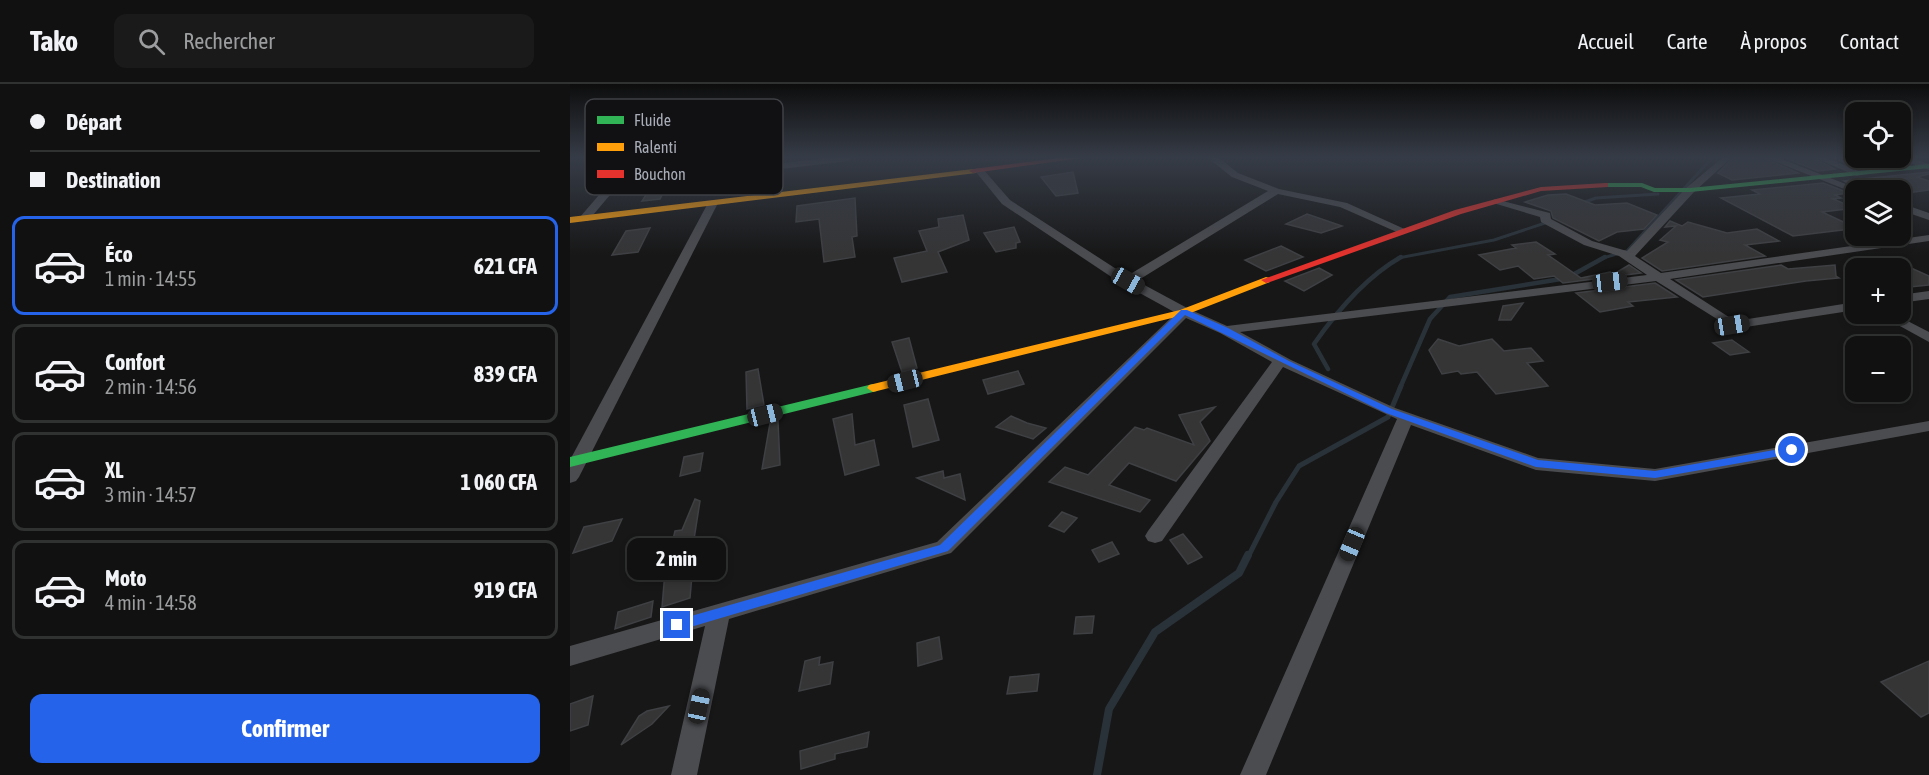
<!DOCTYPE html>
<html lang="fr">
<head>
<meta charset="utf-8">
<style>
  :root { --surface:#111; --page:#1a1a1a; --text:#f1f3f6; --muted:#9c9d9f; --line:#303131; --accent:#2563eb }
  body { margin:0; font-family:"Asap Condensed",sans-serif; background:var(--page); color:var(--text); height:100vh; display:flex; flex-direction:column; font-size:22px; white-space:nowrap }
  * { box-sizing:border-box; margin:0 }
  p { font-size:20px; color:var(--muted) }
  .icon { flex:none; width:33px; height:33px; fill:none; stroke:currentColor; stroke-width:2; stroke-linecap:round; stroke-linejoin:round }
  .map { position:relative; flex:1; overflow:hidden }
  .side { display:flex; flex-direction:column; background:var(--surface); width:570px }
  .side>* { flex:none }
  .hud { display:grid; align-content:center; height:132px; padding:0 30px; background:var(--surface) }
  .tools { position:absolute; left:1275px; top:18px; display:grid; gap:12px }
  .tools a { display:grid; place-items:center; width:66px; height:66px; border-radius:12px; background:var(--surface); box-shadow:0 3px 9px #0003,0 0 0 2px var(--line); font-size:30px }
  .end { position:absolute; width:27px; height:27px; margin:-14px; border:8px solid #2563eb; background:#fff; box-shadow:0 0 0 3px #fff }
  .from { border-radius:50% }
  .bubble { position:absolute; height:42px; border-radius:12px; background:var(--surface); box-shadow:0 3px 9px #0003,0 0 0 2px var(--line); font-size:20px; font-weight:700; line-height:42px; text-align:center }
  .car { position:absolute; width:18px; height:36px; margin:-18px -9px; border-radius:8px; box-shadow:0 0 4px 2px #0007; background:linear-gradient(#222 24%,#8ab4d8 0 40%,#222 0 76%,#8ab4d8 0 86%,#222 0) }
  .hud b { display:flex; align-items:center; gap:21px; height:57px; font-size:22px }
  .hud b+b { border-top:2px solid var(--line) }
  .hud i { width:15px; height:15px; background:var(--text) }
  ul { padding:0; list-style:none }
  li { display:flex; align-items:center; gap:18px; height:99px; margin:0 12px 9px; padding:0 18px; border:3px solid var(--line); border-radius:12px }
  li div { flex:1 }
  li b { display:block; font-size:22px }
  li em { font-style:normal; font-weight:700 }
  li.on { border-color:var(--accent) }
  li>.icon { width:54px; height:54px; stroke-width:1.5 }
  .action { display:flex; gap:12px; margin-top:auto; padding:12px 30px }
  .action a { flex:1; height:69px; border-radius:12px; background:var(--accent); color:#fff; font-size:24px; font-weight:700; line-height:69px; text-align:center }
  header { display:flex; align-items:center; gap:36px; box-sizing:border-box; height:84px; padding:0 30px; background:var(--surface); border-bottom:2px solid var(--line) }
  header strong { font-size:28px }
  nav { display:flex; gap:33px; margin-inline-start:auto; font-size:21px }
  .search { width:420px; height:54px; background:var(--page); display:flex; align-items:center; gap:15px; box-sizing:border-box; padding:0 21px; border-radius:12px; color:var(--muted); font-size:22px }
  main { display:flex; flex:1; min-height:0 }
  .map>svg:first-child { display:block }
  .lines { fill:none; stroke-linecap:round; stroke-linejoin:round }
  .stream-far3 { stroke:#2a3239; stroke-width:3 }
  .stream-far2 { stroke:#2a3239; stroke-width:4.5 }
  .stream-far1 { stroke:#2a3239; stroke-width:5 }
  .stream { stroke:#2a3239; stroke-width:8 }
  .building { fill:#353536; stroke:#3f4043; stroke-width:1.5 }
  .street { fill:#4b4c50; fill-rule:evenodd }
  .fast { fill:#30b455; fill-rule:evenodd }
  .slow { fill:#ff9f0a; fill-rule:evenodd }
  .jam { fill:#e5322d; fill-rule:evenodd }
  .route { fill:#2563eb }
  .key { fill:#111113; stroke:#3e4045; stroke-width:1.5 }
  .key-label { font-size:16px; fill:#a8adb8 }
</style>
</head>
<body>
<header>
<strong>Tako</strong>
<div class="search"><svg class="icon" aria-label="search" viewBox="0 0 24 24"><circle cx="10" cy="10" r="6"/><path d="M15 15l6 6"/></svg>Rechercher</div>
<nav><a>Accueil</a><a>Carte</a><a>À propos</a><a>Contact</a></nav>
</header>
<main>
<section class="side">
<div class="hud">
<b><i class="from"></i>Départ</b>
<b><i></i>Destination</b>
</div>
<ul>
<li class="on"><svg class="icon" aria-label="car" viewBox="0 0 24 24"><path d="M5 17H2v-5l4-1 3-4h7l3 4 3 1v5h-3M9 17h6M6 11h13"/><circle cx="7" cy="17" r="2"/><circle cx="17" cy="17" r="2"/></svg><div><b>Éco</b><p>1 min · 14:55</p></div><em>621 CFA</em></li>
<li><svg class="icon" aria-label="car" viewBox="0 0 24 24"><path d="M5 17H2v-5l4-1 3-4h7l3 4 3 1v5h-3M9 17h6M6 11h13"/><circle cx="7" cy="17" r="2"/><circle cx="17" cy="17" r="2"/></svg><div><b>Confort</b><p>2 min · 14:56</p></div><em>839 CFA</em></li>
<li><svg class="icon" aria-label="car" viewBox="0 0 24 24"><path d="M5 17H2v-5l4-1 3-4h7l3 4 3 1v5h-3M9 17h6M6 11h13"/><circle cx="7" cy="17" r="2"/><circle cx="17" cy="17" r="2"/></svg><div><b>XL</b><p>3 min · 14:57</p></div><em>1 060 CFA</em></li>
<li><svg class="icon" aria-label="car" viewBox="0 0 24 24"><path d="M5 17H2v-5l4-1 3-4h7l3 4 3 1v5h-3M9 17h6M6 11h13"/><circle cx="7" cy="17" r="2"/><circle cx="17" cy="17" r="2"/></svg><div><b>Moto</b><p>4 min · 14:58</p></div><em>919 CFA</em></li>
</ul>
<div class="action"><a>Confirmer</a></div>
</section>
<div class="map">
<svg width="1359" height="691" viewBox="0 0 1359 691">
  <rect width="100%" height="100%" fill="#171717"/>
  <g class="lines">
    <g class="stream-far3">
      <polyline points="1012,119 1026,114 1088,110"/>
      <polyline points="828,174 924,156 978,138"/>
      <polyline points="1033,174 1057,167 1142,74"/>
    </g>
    <g class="stream-far2">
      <path d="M758,285L744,260C767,227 796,193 831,173"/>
      <polyline points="830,304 860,235 880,213 997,194 1035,173"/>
    </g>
    <polyline class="stream-far1" points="678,473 706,418 729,382 818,333 831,302"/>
    <polyline class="stream" points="527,691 539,625 585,548 669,489 678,471"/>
  </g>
  <g class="building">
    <polygon points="1163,74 1194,74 1228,89 1162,96 1148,89"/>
    <polygon points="1215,74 1243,74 1265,85 1248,87"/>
    <polygon points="1264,74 1326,74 1333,78 1285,83"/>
    <polygon points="503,88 508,109 486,112 471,93"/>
    <polygon points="1359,88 1359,90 1347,93 1359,97 1359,106 1330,110 1330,106 1315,104 1293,106 1274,97"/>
    <polygon points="1253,99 1279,109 1265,111 1271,114 1263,115 1285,124 1252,128 1282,142 1276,143 1281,145 1223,152 1151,114 1190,110 1182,106"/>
    <polygon points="97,101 90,115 72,117 81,103"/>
    <polygon points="996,110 1025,121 1057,119 1087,131 1074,145 1047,148 1029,157 983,134 981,127 955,118 978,111"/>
    <polygon points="285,114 287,152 282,153 285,173 254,178 249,135 226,138 227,122"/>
    <polygon points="737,130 772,142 751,149 716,140"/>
    <polygon points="393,131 399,156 368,168 377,188 332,198 324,174 357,167 349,147 369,143 368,135"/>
    <polygon points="1100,137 1112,142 1118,138 1157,149 1187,145 1209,157 1175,161 1195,172 1092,187 1072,174 1098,158 1090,156 1106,142 1095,143"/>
    <polygon points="444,143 450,158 446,159 446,164 426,168 414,149"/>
    <polygon points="80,144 68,168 42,171 56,147"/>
    <polygon points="966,158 985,170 978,171 1011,194 1040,188 1044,190 1059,181 1071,189 993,199 984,192 964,195 948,182 930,186 909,171 946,164 942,161"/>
    <polygon points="711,162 733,173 696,187 675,176"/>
    <polygon points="1330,179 1359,192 1359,201 1330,204"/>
    <polygon points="1211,181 1218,185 1265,181 1266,192 1269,194 1236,197 1133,213 1106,196"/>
    <polygon points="749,184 762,191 734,207 715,197"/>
    <polygon points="1085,199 1107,213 1058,218 1063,222 1030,228 1006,209"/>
    <polygon points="953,219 941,236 929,236 933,222"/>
    <polygon points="339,254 347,284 332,288 322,258"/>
    <polygon points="868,255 889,262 922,255 934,267 961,264 973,277 957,279 978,302 926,310 907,288 891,290 888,287 872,290 859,266"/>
    <polygon points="1162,256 1179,268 1160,271 1143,259"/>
    <polygon points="188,285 194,321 177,325 176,288"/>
    <polygon points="448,287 454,300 418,310 413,296"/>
    <polygon points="358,315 369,356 343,363 334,321"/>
    <polygon points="645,323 630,338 640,357 606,397 559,379 539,401 580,416 570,428 479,398 495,383 518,391 565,343 574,346 577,344 624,361 609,331"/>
    <polygon points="282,330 285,361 304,356 309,381 275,391 263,335"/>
    <polygon points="441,332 457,339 476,344 463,355 426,343"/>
    <polygon points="208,337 210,381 192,385 200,339"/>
    <polygon points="133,369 130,387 110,392 114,373"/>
    <polygon points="373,387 374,394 390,390 395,416 347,394"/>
    <polygon points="125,415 130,417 120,481 123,480 120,514 92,523 95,488 105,447 112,446"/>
    <polygon points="492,428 507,434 494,448 479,442"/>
    <polygon points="52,435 42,457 3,469 14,443"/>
    <polygon points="613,450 632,473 618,480 600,456"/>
    <polygon points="542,458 549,470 529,478 522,466"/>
    <polygon points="83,517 81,533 45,545 48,528"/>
    <polygon points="524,532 522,549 504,550 506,533"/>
    <polygon points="369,553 372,575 348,582 347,559"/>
    <polygon points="250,573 249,581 263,578 260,600 229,607 235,577"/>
    <polygon points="1359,577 1359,629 1351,633 1311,598"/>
    <polygon points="469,590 467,607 437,610 440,593"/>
    <polygon points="23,612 18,641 0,647 0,620"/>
    <polygon points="99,622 82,640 51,661 69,632 77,627"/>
    <polygon points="299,648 297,663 265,670 265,675 231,685 230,667"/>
  </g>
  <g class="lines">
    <g class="street">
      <polygon points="61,74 71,74 51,98 255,74 283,74 278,77 45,105 18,137 10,137 10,133"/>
      <polygon points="638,74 649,74 668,89 709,105 777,119 839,147 837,149 829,149 770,123 708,110 567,197 619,225 657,242 1077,191 1049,172 1014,161 971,138 970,133 920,118 925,115 980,129 981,135 1022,157 1057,167 1116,104 1152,74 1161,74 1124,108 1065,172 1091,189 1359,151 1359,157 1100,195 1165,237 1286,218 1286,226 1163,245 1086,197 670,248 721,276 825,324 968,374 1085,385 1359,337 1359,347 1085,397 966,386 841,341 696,691 670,691 827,335 713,283 592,457 585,459 578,457 575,452 578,447 702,278 650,249 616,234 381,469 159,535 127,691 101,691 135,542 0,582 0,562 367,458 606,229 546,196 432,120 406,88 406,84 412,84 440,116 557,192 698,107 662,93"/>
      <polygon points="1196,74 1209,74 1291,106 1282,108"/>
      <polygon points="1245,74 1258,74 1295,90 1287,92"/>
      <polygon points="1328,74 1342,74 1359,80 1359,86"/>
      <polygon points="143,116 148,119 9,393 6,397 0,399 0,376 138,119"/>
      <polygon points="1330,119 1359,129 1359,136 1330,126"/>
      <polygon points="1359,207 1359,215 1330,219 1330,211"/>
      <polygon points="1308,230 1324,230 1359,248 1359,258"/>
    </g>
    <g class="fast">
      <polygon points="1359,80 1359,84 1120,108 1084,108 1071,103 1035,103 1031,101 1035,99 1072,99 1085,104 1120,104"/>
      <polygon points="303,300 307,301 309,304 307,307 0,383 0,373"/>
    </g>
    <g class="slow">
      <polygon points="403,85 407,87 406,89 0,139 0,133"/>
      <polygon points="696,193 700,194 700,198 618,230 303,308 297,304 299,301 610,226"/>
    </g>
    <g class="jam">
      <polygon points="490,74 511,74 403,89 399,87 403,85"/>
      <polygon points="1035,99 1038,99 1038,103 971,107 891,130 700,198 696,199 691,196 885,126 971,103"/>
    </g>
  </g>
  <linearGradient id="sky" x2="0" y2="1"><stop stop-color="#0d0d0d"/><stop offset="0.43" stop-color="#363c47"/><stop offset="1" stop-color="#363c47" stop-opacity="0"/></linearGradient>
  <rect width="1359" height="171" fill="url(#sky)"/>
  <polygon class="route" points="611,226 617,226 658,244 719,277 822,325 968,376 1085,387 1222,363 1227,366 1222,370 1085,394 966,383 816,329 615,231 378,467 107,547 102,545 100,541 107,536 370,461"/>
  <rect x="15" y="15" width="198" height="96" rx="9" class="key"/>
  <rect x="27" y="32" width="27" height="8" fill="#30b455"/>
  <rect x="27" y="59" width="27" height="8" fill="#ff9f0a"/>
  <rect x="27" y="86" width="27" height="8" fill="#e5322d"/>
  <g class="key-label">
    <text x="64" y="42">Fluide</text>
    <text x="64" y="69">Ralenti</text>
    <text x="64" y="96">Bouchon</text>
  </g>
</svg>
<div class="tools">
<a><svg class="icon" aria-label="locate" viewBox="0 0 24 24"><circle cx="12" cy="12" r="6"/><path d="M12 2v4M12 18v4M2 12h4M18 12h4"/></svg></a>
<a><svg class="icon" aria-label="layers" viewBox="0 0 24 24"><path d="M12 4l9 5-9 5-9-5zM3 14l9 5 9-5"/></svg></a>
<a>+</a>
<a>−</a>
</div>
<i class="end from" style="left:1222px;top:366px"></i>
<i class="end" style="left:107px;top:541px"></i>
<div class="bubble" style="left:57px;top:454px;width:99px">2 min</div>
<i class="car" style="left:558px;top:197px;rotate:119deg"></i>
<i class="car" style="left:1040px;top:198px;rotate:83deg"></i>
<i class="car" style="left:1162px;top:241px;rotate:81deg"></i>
<i class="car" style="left:335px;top:297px;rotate:256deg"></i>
<i class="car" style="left:195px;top:331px;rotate:76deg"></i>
<i class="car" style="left:782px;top:460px;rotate:203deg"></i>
<i class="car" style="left:129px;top:622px;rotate:12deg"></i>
</div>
</main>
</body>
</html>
